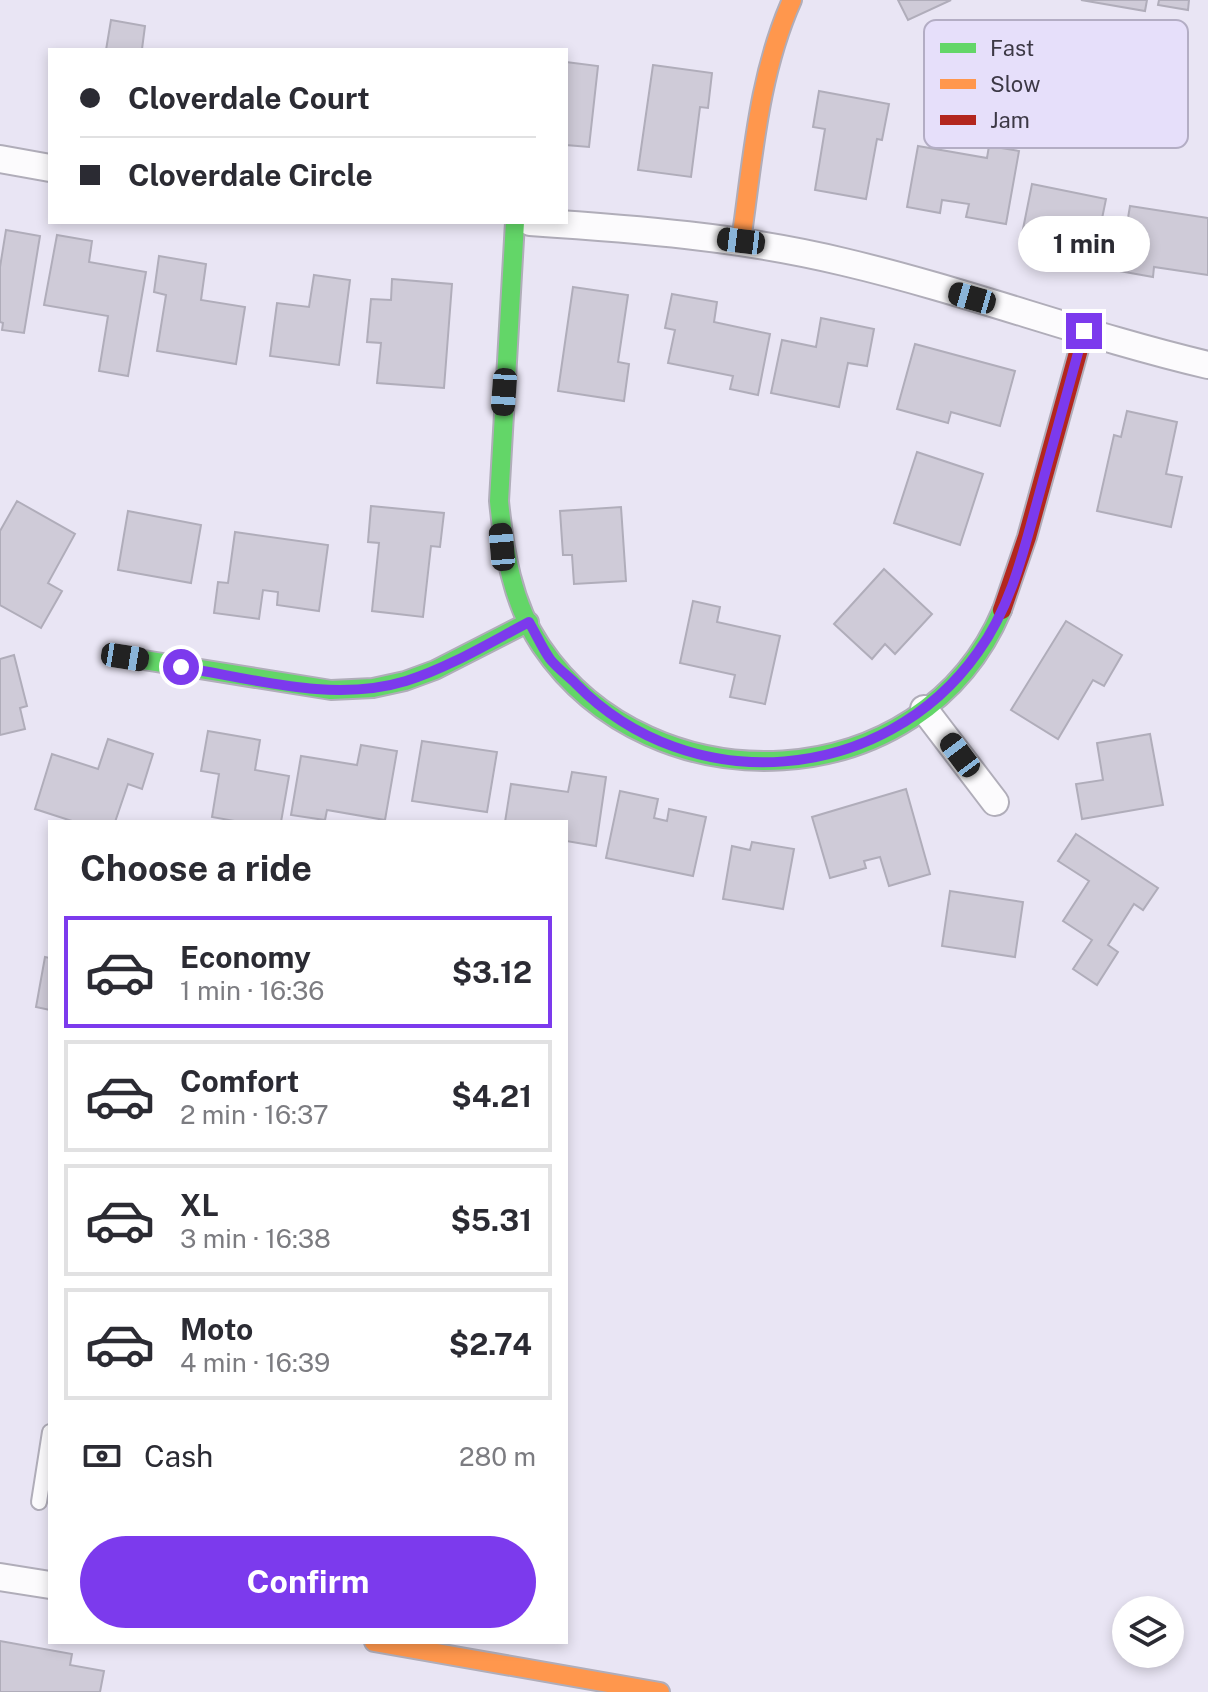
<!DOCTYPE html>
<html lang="en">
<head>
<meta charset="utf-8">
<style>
  :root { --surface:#fff; --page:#f2f2f3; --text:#2b2b33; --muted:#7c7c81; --line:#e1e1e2; --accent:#7c3aed }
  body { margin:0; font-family:"Public Sans",sans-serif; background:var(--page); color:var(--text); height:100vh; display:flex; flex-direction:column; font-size:30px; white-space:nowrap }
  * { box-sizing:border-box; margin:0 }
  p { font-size:26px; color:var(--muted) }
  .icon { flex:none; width:44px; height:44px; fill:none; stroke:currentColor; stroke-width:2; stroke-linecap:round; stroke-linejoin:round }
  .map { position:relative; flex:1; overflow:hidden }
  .drawer { position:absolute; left:48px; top:820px; width:520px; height:824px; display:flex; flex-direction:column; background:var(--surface); border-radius:0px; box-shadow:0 4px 12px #0003 }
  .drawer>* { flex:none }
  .hud { position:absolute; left:48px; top:48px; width:520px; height:176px; border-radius:0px; box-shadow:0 4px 12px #0003; display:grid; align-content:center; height:176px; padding:0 32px; background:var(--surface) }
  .tools { position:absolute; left:1112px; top:1596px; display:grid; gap:16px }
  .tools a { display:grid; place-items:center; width:72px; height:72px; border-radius:50%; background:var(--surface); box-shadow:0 4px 12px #0003; font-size:40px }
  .end { position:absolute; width:36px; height:36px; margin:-18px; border:10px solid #7c3aed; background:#fff; box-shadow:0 0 0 4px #fff }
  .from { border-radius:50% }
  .bubble { position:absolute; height:56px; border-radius:28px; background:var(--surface); box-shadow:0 4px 12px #0003; font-size:26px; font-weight:700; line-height:56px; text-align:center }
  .car { position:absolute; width:24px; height:48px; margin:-24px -12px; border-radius:10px; box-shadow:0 0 6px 2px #0007; background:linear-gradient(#222 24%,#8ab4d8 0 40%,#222 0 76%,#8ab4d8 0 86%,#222 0) }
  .hud b { display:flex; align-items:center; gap:28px; height:76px; font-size:30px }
  .hud b+b { border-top:2px solid var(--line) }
  .hud i { width:20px; height:20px; background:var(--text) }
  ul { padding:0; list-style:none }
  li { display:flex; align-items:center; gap:24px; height:112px; margin:0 16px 12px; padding:0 16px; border:4px solid var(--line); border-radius:0px }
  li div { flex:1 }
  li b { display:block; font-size:30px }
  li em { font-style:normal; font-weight:700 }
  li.on { border-color:var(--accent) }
  li>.icon { width:72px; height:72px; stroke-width:1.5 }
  h2 { padding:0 32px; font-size:36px; line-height:96px }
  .pay { display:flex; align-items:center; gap:20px; height:88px; padding:0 32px; font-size:30px }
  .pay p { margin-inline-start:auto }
  .action { display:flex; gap:16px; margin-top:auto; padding:16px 32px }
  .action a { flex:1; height:92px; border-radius:48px; background:var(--accent); color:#fff; font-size:32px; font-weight:700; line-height:92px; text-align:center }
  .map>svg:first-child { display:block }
  .building { fill:#cfcbd8; stroke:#b0adba; stroke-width:2 }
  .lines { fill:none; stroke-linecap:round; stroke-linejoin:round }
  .lane-casing { stroke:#b0adb9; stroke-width:18 }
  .street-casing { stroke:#b0adb9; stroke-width:30 }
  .fast-casing { stroke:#b0adb9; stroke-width:22 }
  .slow-casing { stroke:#b0adb9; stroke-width:22 }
  .jam-casing { stroke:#b0adb9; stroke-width:22 }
  .lane { stroke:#fcfbfd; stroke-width:14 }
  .street { stroke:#fcfbfd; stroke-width:26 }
  .fast { stroke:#63d668; stroke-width:18 }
  .slow { stroke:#ff974d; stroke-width:18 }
  .jam { stroke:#b3261e; stroke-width:18 }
  .route { stroke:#7c3aed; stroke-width:10 }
  .key { fill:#e6dffa; stroke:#b3adc4; stroke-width:2 }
  .key-label { font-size:22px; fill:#3c3845 }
</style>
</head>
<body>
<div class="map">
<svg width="1208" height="1692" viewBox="0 0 1208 1692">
  <rect width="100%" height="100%" fill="#e9e5f4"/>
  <g class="building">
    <polygon points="898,0 951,0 908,20"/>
    <polygon points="1081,0 1147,0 1145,11"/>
    <polygon points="1159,0 1189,0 1188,10 1158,5"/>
    <polygon points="111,20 145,26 142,49 149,50 106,50"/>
    <polygon points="566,62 598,66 589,147 566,145"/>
    <polygon points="653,65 712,73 708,108 700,107 691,177 638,170"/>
    <polygon points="819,91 889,104 882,140 877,139 866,199 815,190 825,129 813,127"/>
    <polygon points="918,146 987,158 989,146 1019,151 1006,224 966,217 969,204 942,200 940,213 907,207"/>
    <polygon points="1032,184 1106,199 1094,258 1020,244"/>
    <polygon points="1130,206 1208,218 1208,275 1154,267 1153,277 1119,271"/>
    <polygon points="6,230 40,236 24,333 2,330 3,323 0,322 0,267"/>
    <polygon points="57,235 92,241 89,262 146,272 128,376 99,371 108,316 44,305"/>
    <polygon points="159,256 206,264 201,300 245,307 236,364 157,351 166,295 154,292"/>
    <polygon points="314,275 350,280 339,365 270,356 277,303 309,307"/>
    <polygon points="392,279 452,284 444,388 377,383 381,343 367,342 371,299 391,300"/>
    <polygon points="573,287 628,295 618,362 629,364 624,401 558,391"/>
    <polygon points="672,294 717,302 714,322 770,334 758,395 730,389 733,376 668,363 675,330 665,328"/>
    <polygon points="821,318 874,329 867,366 848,363 839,407 771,393 782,340 816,347"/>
    <polygon points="915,344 1015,371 1000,426 951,412 948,423 897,409"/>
    <polygon points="1127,411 1177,422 1166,474 1182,477 1171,527 1097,511 1114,435 1121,437"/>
    <polygon points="917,452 983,474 960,545 894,523"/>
    <polygon points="17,501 75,534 48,583 62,591 41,628 0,605 0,531"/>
    <polygon points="371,506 444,513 440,547 431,546 423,617 372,611 379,543 368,542"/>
    <polygon points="621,507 626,581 574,584 572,555 563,555 560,511"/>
    <polygon points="128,511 201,525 191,583 118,570"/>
    <polygon points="235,532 328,545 319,611 277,605 278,592 263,590 259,619 214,613 218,582 228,583"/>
    <polygon points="884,569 932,614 895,654 885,644 872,659 834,624"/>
    <polygon points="693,601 720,607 717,622 780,636 765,704 730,697 735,675 680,663"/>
    <polygon points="1066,621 1122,655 1104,686 1093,680 1058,739 1011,710"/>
    <polygon points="14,655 27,706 20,708 25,729 0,735 0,659"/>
    <polygon points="208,731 260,740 255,770 289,776 281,822 240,822 212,817 219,774 201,771"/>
    <polygon points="1150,734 1163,805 1082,819 1076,784 1103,780 1097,743"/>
    <polygon points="108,739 153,754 142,789 128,784 115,822 75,822 35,809 52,754 98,769"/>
    <polygon points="422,741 497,752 487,812 412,801"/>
    <polygon points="361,745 397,751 385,820 327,810 325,820 291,815 301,756 357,765"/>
    <polygon points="572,772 606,777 596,846 566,841 566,822 505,822 511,784 568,792"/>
    <polygon points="906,789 930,874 889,886 880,857 864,861 866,868 830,878 812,817"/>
    <polygon points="620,791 658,799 654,818 667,821 669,809 706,817 693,876 606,858"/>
    <polygon points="1076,834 1158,888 1143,910 1134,904 1108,945 1118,952 1097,985 1073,969 1092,940 1063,921 1089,881 1058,861"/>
    <polygon points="752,842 794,849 783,909 723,899 732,846 750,850"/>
    <polygon points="950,891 1023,902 1015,957 942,946"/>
    <polygon points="45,957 50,958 50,1010 36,1007"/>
    <polygon points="0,1641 72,1654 70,1665 104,1671 100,1692 0,1692"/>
  </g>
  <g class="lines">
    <g class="lane-casing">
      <polyline id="lane" points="39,1502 50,1432"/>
    </g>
    <g class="street-casing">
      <g id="street">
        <polyline points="0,159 50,168"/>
        <path d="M530,222C636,229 741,237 844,262C967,291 1085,336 1208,365"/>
        <polyline points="924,709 995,802"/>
        <polyline points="0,1577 50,1585"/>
      </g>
    </g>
    <g class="fast-casing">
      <g id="fast">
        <path d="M515,222L499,501C504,551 512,603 541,646C652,810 922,799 1002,610"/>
        <polyline points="125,657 331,690 373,688 405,681 435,670 529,622"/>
      </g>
    </g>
    <g class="slow-casing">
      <g id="slow">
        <path d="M741,241C753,159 758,76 792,0"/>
        <polyline points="374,1642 660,1692"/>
      </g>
    </g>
    <g class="jam-casing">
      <polyline id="jam" points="1002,610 1027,537 1084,331"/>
    </g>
    <use href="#lane" class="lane"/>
    <use href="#street" class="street"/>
    <use href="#fast" class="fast"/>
    <use href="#slow" class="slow"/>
    <use href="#jam" class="jam"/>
  </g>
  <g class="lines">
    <path class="route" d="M181,667C254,679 334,703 406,681C450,667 489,643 529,622C536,634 542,648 550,659C557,668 568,676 576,684C690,800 884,785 978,652C1012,605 1024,549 1039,495C1054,440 1069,386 1084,331"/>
  </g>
  <rect x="924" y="20" width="264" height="128" rx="12" class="key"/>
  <rect x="940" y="43" width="36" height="10" fill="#63d668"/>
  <rect x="940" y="79" width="36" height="10" fill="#ff974d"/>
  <rect x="940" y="115" width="36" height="10" fill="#b3261e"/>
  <g class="key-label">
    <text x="990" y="56">Fast</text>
    <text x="990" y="92">Slow</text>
    <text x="990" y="128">Jam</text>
  </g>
</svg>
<div class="tools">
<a><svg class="icon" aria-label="layers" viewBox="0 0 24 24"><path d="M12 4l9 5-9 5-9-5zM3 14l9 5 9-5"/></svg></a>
</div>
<i class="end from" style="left:181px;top:667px"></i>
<i class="end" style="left:1084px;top:331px"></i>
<div class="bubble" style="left:1018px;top:216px;width:132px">1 min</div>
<i class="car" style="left:741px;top:241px;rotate:277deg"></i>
<i class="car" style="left:972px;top:298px;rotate:286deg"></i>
<i class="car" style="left:504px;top:392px;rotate:184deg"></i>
<i class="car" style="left:502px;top:547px;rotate:355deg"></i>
<i class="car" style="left:125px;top:657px;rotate:99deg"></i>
<i class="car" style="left:960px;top:755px;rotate:323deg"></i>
<div class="hud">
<b><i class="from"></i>Cloverdale Court</b>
<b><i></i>Cloverdale Circle</b>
</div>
<section class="drawer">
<h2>Choose a ride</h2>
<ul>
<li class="on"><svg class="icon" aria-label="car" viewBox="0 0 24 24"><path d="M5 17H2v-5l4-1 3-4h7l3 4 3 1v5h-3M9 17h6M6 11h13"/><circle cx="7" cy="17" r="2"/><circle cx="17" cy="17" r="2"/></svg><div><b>Economy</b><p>1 min · 16:36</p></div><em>$3.12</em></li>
<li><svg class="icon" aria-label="car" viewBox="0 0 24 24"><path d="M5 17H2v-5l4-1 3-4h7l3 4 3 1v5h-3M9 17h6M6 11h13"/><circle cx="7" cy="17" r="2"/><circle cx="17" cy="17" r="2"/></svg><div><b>Comfort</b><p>2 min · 16:37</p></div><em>$4.21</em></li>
<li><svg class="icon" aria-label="car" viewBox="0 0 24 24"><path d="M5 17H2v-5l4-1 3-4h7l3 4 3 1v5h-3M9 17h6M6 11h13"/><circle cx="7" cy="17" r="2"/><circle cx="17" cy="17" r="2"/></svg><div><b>XL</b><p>3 min · 16:38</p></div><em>$5.31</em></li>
<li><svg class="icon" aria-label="car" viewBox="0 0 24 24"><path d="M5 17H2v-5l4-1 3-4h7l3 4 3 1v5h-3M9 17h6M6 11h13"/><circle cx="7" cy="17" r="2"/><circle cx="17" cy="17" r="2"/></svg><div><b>Moto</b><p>4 min · 16:39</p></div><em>$2.74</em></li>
</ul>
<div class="pay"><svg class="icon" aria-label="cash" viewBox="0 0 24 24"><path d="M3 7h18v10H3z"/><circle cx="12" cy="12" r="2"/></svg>Cash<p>280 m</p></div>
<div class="action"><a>Confirm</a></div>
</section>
</div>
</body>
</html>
